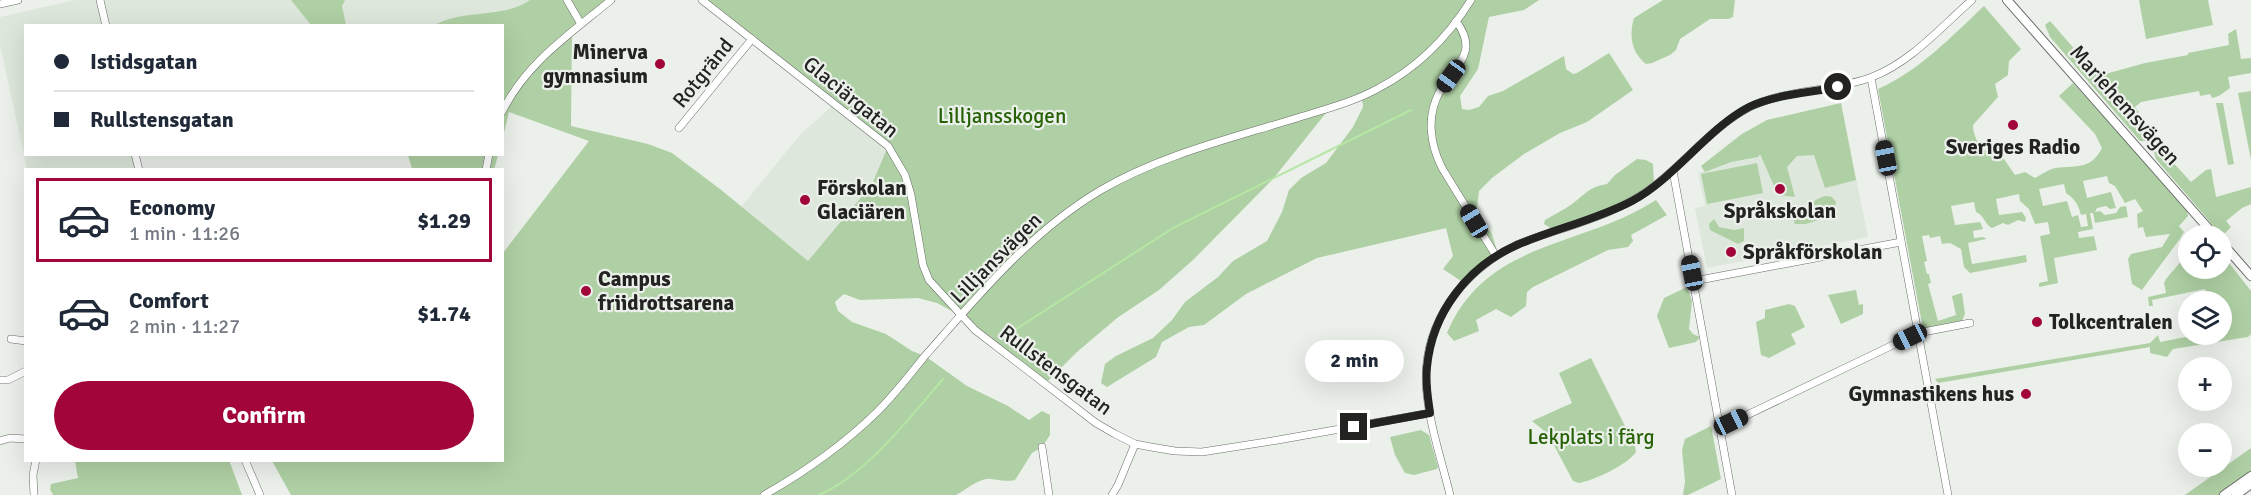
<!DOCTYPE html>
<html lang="en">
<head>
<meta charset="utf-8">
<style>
  :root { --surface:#fff; --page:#f6f6f7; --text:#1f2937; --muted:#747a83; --line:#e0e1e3; --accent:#a2053a }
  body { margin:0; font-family:Signika,sans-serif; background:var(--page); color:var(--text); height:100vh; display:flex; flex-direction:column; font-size:22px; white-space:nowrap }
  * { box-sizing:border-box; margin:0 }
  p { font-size:20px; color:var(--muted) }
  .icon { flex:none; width:33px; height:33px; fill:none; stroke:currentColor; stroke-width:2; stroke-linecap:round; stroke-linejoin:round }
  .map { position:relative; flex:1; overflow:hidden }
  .sheet { position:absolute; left:24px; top:168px; width:480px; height:294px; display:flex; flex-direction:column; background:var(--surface); border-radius:0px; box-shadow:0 6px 24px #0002 }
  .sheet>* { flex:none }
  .hud { position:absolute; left:24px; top:24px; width:480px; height:132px; border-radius:0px; box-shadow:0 6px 24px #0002; display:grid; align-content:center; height:132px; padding:0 30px; background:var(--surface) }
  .fabs { position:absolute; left:2178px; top:225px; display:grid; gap:12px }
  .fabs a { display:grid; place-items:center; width:54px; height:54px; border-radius:50%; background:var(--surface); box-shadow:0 6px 24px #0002; font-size:30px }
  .end { position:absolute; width:27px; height:27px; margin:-14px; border:8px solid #232422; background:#fff; box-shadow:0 0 0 3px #fff }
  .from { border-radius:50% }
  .bubble { position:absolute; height:42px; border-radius:21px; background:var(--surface); box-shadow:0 6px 24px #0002; font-size:20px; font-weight:800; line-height:42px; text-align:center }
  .car { position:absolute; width:18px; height:36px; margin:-18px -9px; border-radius:8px; box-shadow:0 0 4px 2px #0007; background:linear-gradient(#222 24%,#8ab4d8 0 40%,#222 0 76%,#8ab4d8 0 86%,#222 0) }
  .hud b { display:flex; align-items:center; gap:21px; height:57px; font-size:22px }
  .hud b+b { border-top:2px solid var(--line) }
  .hud i { width:15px; height:15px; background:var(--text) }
  ul { padding:10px 0 0; list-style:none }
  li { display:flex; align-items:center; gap:18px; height:84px; margin:0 12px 9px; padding:0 18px; border:3px solid transparent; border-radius:0px }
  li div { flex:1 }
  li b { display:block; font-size:22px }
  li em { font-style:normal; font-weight:800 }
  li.selected { border-color:var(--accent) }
  li>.icon { width:54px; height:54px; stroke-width:1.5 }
  .button { display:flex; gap:12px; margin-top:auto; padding:12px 30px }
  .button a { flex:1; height:69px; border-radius:36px; background:var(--accent); color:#fff; font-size:24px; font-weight:800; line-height:69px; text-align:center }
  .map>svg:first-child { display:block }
  .built { fill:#dee7db }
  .green { fill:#afd0a4; fill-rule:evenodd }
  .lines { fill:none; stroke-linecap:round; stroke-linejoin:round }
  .stream { stroke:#b5e6a4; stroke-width:2 }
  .minor-casing { stroke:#686c67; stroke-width:8 }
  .tertiary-casing { stroke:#686c67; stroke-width:10 }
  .minor { stroke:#fff; stroke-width:7 }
  .tertiary { stroke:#fff; stroke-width:8 }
  .route { stroke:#232422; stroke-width:8 }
  .poi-dot { fill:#a2053a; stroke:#ecf0eb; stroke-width:2 }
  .labels { text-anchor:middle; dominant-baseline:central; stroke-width:4.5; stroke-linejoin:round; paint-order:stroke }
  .poi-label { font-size:21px; font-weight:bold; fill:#232422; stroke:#ecf0eb; text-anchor:start }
  .street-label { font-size:21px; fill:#232422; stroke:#ecf0eb }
  .park-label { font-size:21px; fill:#266104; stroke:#ecf0eb }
</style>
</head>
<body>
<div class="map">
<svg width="2251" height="495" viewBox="0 0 2251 495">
  <rect width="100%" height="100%" fill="#ecf0eb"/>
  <g class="built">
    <polygon points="75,0 567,0 493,26 26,26 26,154 132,155 135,170 27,169 0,45 0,17"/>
    <polygon points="1841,103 1868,237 1707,268 1695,208 1705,206 1698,173 1704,171 1701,166 1741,134 1767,120"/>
    <polygon points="834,104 888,146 872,183 808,261 741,207 799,136"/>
  </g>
  <g class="green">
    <polygon points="291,0 345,0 342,6 346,25 311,25"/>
    <path d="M530,0H611L572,31L571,126L648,144L672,153L720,189L808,261L872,184L888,146L702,0H1539L1524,10L1489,17L1478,69L1460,96L1462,109L1469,110L1479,107L1488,96L1503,91L1564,56L1566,69L1573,74L1577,73L1609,53L1633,90L1587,122L1560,133L1524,154L1492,178L1479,191L1477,208L1484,223L1492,234L1498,254L1464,283L1443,269L1453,256L1446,228L1317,258L1246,294L1204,325L1189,327L1162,342L1156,357L1107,387L1101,383L1105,364L1116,356L1153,338L1172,320L1185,302L1218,277L1233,261L1267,241L1282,212L1289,190L1301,178L1326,163L1353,127L1363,107L1362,97L1330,108L1273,179L1193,260L1159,290L1117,318L1077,352L1045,384L961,316L937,303L918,298L860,300L844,294L835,302L838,311L852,322L886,334L912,351L925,356L967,386L1008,406L1029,420L1042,411L1050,415V435L1042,447L1032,453L1015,480C1006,482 1000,480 991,479C980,477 966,490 956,495H291L272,461L502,460L503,253L589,141L509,112L503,137L502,26L435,25C463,9 503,19 530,0Z"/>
    <path d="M1663,0H1735L1733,17L1728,19H1710L1680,39L1676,50L1670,55L1652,63L1646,64C1631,52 1629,35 1634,18Z"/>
    <polygon points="2139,0 2208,0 2213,25 2146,39"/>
    <path d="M1984,6L2021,49L2009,61L2008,75L1995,84L1998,97L1973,125C1973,135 1978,145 1987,152L1997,149L2015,175L2025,172L2035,178C2041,175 2049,169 2056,168C2077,165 2091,170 2102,148L2095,134L2059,96L2073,83L2187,209L2188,216L2179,226L2184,232L2179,240L2142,290L2132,284L2128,259L2131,254L2162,247L2170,234L2146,237L2143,227L2138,228L2137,214L2143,211L2135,199L2125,203L2115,186L2109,183L2107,176L2083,181L2087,198L2111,192L2116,208L2110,209L2106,206L2097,208L2095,212L2100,211L2105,215L2116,213L2120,207L2126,206L2128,217L2095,223L2093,213H2090L2093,229L2078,232L2079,238L2094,236L2097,250L2054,258L2058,283L2039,287V283L2048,281L2040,236L2050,234L2048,222L2035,224L2029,209L2020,201L2019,194L1996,199L1999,215L2022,212L2026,218L2025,222L2018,220L2008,225L2003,223L1992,228C1985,225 1984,215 1976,212L1974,202L1951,206L1955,225L1980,222L1983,229L1973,231L1974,238L1984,237L1986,239L1968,243L1972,264L2026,255L2027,262L1970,273L1964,267L1961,249L1950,243L1942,244L1940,236L1930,238L1929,235L1922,236L1927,261L1924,262L1927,274H1929L1931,283L1928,284L1938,321L1956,315L1952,296L1962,293L1965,314L1962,321L1923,329L1878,89C1919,71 1951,37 1984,6ZM2064,184L2066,193C2075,199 2078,204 2081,215L2086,214L2088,226L2081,227L2078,215L2072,217L2067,201L2043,206L2039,189Z"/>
    <polygon points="2050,21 2098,76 2145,63 2188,55 2188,53 2229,45 2228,34 2236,29 2241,59 2251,58 2251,73 2228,77 2230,88 2219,96 2212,98 2210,94 2200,96 2199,91 2141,102 2135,107 2139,112 2135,116 2151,135 2145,141 2140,141 2050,37 2045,25"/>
    <polygon points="2251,91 2251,160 2238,93"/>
    <polygon points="1841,103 1856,180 1825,188 1814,155 1797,156 1787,167 1795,197 1778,195 1760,154 1758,157 1731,162 1705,172 1701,166 1742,134 1767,120"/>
    <polygon points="2216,103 2223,103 2234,164 2228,165"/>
    <polygon points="2159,147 2191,182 2206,170 2211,169 2216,197 2251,187 2251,204 2242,208 2226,221 2231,227 2222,236 2156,159 2154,152"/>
    <polygon points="408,155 498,155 494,170 412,169"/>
    <path d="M1637,159L1646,160L1653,164L1654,186L1632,201L1555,231L1544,224L1545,220C1552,216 1559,212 1566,208C1583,198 1586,187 1607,184L1615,175Z"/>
    <polygon points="1757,163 1763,193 1707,204 1701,174"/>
    <path d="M1826,196L1832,197L1836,202L1835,207L1824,208L1821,219L1806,224H1795L1792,217L1793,214C1807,210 1810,200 1826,196Z"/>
    <path d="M1656,200L1667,215L1631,235L1633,241L1628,247L1608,250L1533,287L1527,292L1526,306L1511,317L1496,309L1476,320L1479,331L1454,341L1447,333C1486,240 1582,248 1656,200Z"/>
    <polygon points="1714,219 1719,227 1734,230 1744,228 1744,241 1738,244 1710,230 1709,224"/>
    <polygon points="2188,253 2188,268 2222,268 2222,254 2251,291 2251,334 2248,337 2173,349 2167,357 2150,353 2150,347 1938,383 1935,379 2150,343 2158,335 2160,342 2196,335 2222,334 2222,329 2229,328 2226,314 2223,314 2222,302 2214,301 2210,295 2206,295 2205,289 2152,300 2153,306 2149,306 2148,297 2166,293 2164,283 2166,279"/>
    <polygon points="1687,287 1692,301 1689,329 1693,334 1700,337 1696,342 1669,348 1657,316 1664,298"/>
    <polygon points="1856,290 1859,305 1863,304 1863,314 1841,324 1828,295"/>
    <polygon points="1789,304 1795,306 1805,327 1791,334 1796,344 1769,358 1761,355 1756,322 1765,318 1765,310"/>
    <path d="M1591,358L1635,446L1636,452C1627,465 1595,480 1579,483L1573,481L1548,434L1532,421L1572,403L1559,373Z"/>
    <polygon points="1711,426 1721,479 1688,495 1683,495 1685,481 1682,450 1685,439"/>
    <polygon points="1421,430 1429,435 1438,467 1437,469 1414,475 1405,473 1395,455 1390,437"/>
    <polygon points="2251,448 2251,476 2224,495 2185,495"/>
    <polygon points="229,460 242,495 53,495 50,489 51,484 78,478 75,461"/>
  </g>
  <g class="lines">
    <g class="stream">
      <polyline points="1010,333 1173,228 1411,110"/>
      <path d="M819,495C867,474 909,418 943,379"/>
    </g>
    <g class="minor-casing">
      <g id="minor">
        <polyline points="100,0 106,26"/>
        <polyline points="567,0 581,24"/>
        <polyline points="702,0 888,146 905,175 911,195 923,265 929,280 975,330 1096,423 1115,434 1135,444 1151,447 1175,451 1202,452 1278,440 1430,413"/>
        <polyline points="0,4 18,0"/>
        <path d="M1456,21C1480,53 1455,65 1440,91C1426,116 1430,144 1442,168L1496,256"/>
        <polyline points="1871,78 1948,495"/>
        <path d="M502,112C526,63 570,34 611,0"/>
        <polyline points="679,128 752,39"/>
        <polyline points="135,154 139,170"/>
        <polyline points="486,170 489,154"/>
        <polyline points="1673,171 1732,495"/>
        <polyline points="1694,281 1901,242"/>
        <polyline points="11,339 26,341"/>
        <polyline points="0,380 8,380 26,371"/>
        <polyline points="1720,428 1918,333 1970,323"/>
        <polyline points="0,441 10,438 26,439"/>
        <polyline points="1042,447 1049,495"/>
        <polyline points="245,460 260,495"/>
        <polyline points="34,495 33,475 36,460"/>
        <path d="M764,495C805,472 843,445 877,412C894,395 909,376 924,357C978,296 1030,232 1101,190C1163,154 1233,138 1300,117C1326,109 1353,102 1377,89C1416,69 1448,37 1471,0"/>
        <polyline points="1112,495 1118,485 1135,444"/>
        <path d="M1450,495C1441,458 1428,421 1426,383C1424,322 1463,271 1516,245C1558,228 1608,218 1646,192C1682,167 1709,129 1748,108C1784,89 1833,92 1872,77C1911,62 1941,27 1972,0"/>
      </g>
    </g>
    <g class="tertiary-casing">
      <g id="tertiary">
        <polyline points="2007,0 2215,236"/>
        <polyline points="2222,243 2251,276"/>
        <polyline points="2224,495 2251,476"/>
        <polyline points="2236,495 2251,484"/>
      </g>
    </g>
    <use href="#minor" class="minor"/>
    <use href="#tertiary" class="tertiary"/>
  </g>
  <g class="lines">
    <path class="route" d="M1354,427L1430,413C1428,398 1425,383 1427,367C1432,313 1467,267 1517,245C1554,229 1596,220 1632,201C1675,178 1707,129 1749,107C1776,94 1809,93 1838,87"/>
  </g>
  <g class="poi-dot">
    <circle cx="660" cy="64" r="6"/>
    <circle cx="2013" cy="125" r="6"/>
    <circle cx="1780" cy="189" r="6"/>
    <circle cx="805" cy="200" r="6"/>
    <circle cx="1731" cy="252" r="6"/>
    <circle cx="586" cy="291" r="6"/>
    <circle cx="2037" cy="322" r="6"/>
    <circle cx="2026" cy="394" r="6"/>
  </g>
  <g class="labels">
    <g class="poi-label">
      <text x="648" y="52" text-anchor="end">Minerva<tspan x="648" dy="24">gymnasium</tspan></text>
      <text x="2013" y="147" text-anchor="middle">Sveriges Radio</text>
      <text x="817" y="188">Förskolan<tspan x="817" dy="24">Glaciären</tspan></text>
      <text x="1780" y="211" text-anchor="middle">Språkskolan</text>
      <text x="1743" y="252">Språkförskolan</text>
      <text x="598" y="279">Campus<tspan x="598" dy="24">friidrottsarena</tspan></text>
      <text x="2049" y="322">Tolkcentralen</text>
      <text x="2014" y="394" text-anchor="end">Gymnastikens hus</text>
    </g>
    <g class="street-label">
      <text transform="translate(703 73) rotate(-51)">Rotgränd</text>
      <text transform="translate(851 97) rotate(39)">Glaciärgatan</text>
      <text transform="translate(2125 105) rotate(48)">Mariehemsvägen</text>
      <text transform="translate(996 258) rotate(-45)">Lilljansvägen</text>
      <text transform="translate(1056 370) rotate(37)">Rullstensgatan</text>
    </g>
    <g class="park-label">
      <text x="1002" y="116">Lilljansskogen</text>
      <text x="1591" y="437">Lekplats i färg</text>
    </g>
  </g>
</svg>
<div class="fabs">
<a><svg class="icon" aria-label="locate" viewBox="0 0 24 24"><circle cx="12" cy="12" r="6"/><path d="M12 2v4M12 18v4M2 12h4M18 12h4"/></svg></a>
<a><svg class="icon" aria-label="layers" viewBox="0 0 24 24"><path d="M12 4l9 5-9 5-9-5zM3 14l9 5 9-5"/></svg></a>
<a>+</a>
<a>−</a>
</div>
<i class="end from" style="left:1838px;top:87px"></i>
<i class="end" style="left:1354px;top:427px"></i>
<div class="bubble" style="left:1305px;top:340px;width:99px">2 min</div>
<i class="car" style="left:1451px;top:76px;rotate:216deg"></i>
<i class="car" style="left:1886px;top:158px;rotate:349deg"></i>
<i class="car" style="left:1474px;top:221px;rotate:329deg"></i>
<i class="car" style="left:1692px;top:273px;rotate:349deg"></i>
<i class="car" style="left:1910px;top:337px;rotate:244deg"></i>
<i class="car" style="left:1731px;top:422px;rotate:65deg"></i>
<div class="hud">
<b><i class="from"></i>Istidsgatan</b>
<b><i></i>Rullstensgatan</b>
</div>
<section class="sheet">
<ul>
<li class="selected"><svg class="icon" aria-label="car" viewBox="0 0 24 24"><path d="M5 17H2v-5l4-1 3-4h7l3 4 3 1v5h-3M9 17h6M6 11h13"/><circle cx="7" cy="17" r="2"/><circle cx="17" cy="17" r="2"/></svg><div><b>Economy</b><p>1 min · 11:26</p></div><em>$1.29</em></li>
<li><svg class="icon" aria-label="car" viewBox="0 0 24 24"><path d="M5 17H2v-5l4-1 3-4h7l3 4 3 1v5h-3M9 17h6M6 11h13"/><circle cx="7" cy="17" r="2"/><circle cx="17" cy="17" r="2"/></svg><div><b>Comfort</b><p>2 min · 11:27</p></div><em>$1.74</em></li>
</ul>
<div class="button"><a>Confirm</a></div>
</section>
</div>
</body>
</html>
